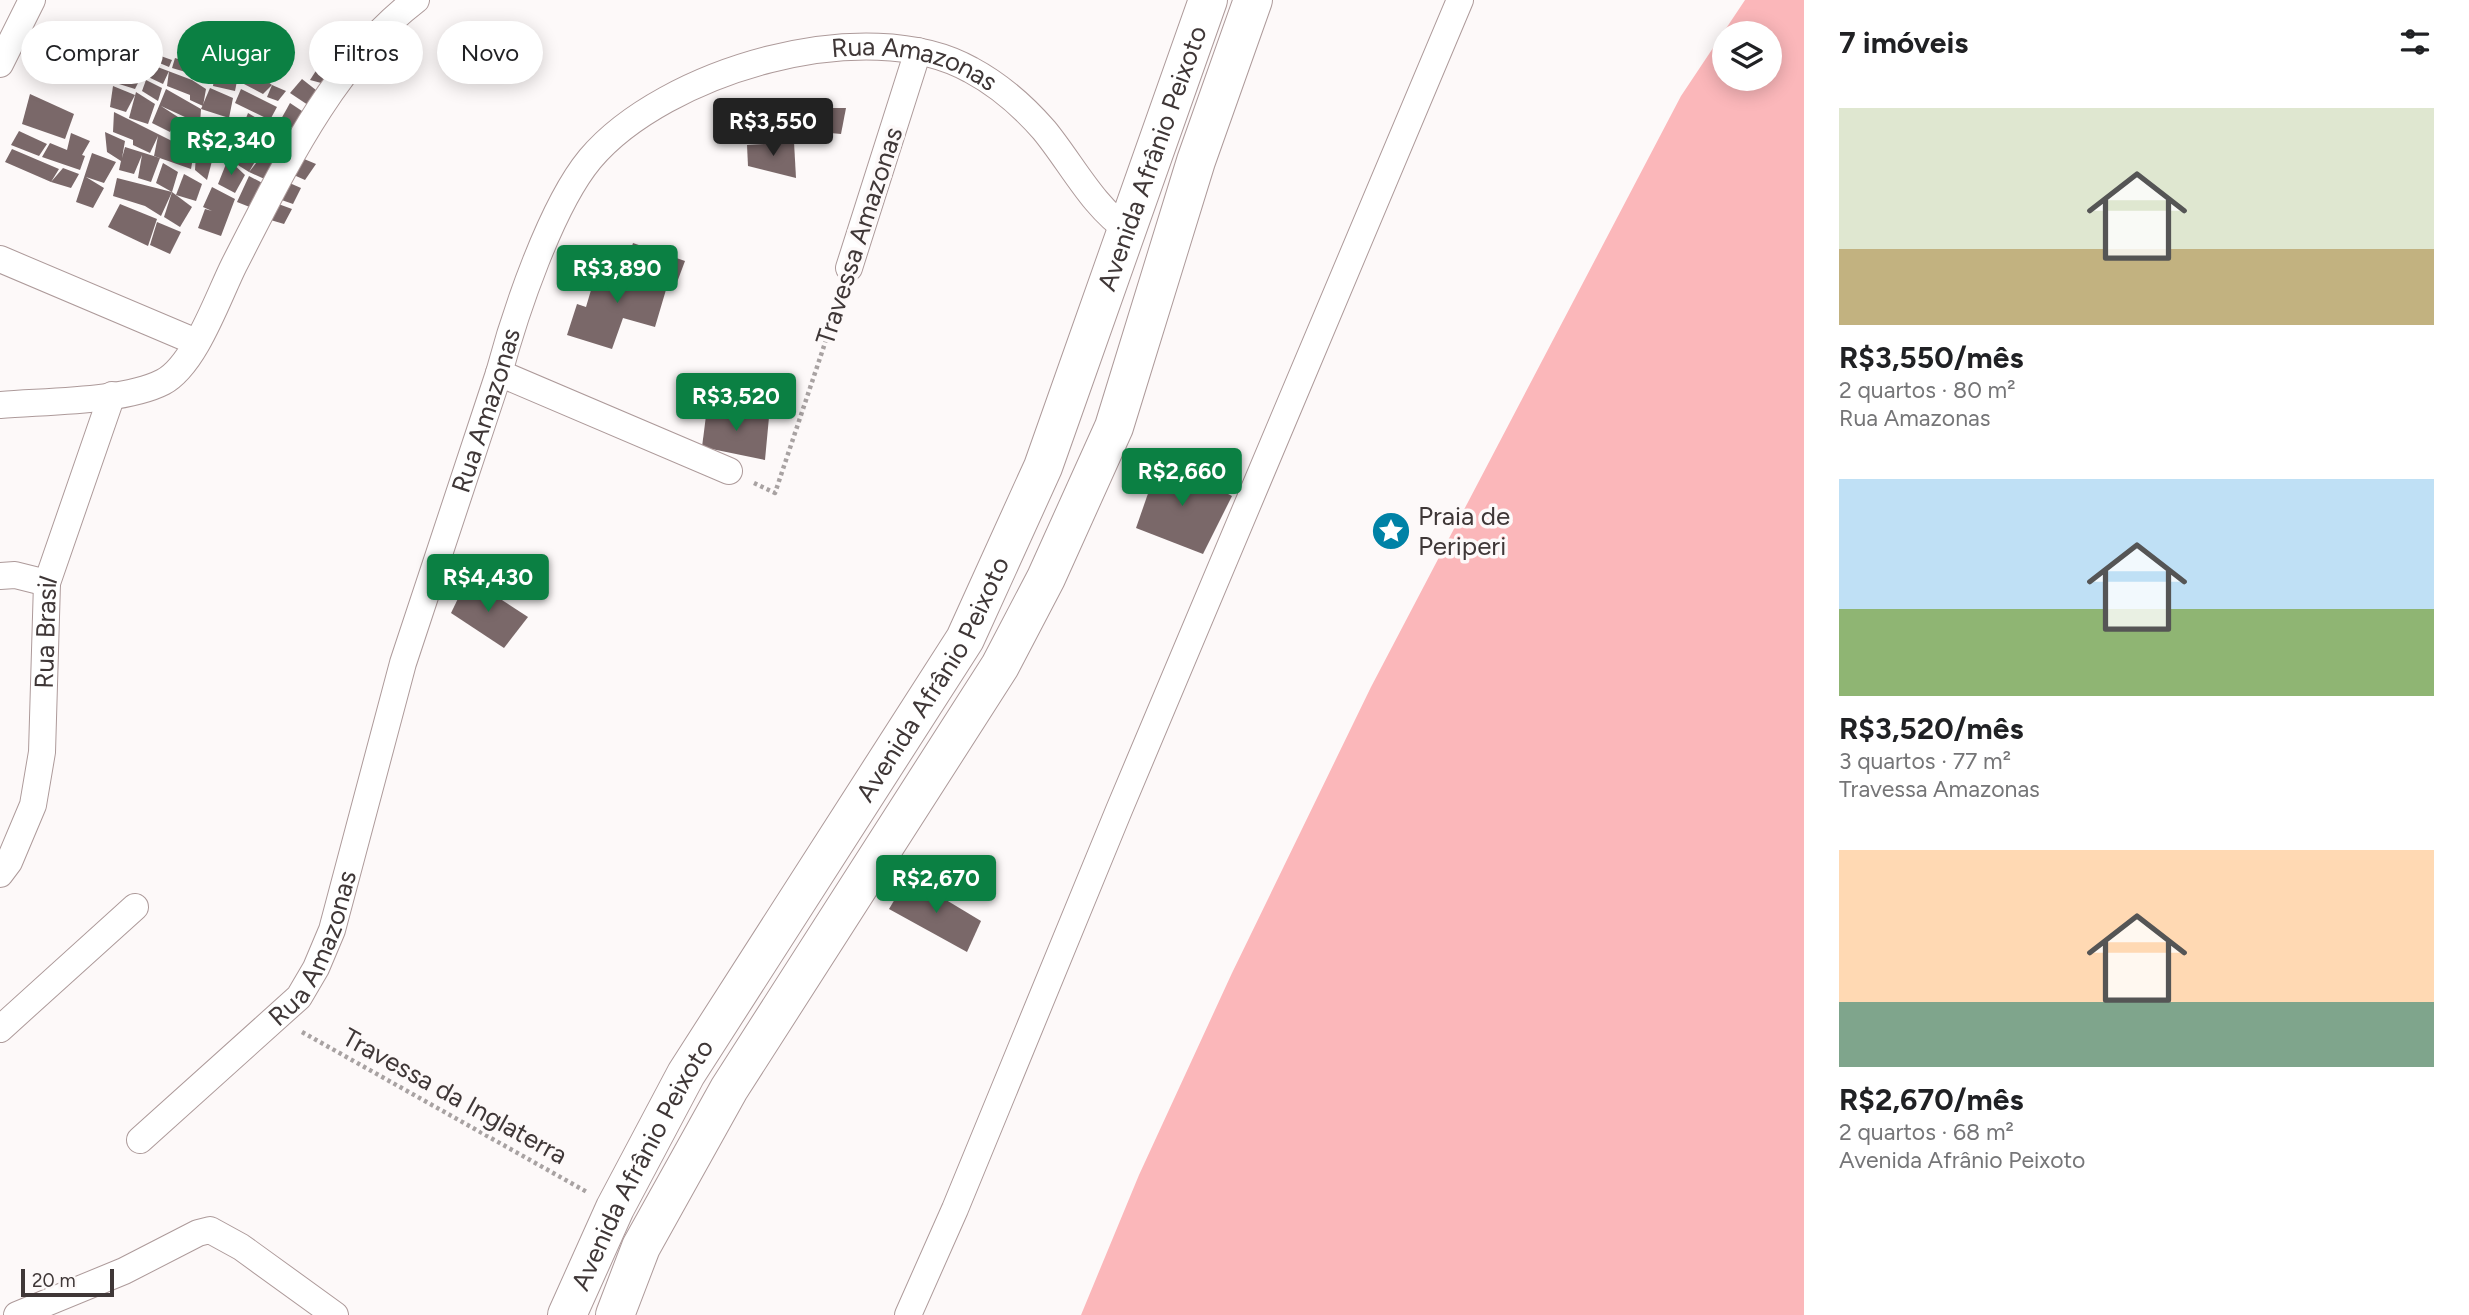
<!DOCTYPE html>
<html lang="pt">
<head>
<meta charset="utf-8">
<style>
	body { margin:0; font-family:Figtree,sans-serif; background:#f6f6f6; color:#202124; height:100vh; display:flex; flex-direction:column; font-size:26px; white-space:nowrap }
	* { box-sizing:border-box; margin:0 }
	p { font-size:23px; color:#757577 }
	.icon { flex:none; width:38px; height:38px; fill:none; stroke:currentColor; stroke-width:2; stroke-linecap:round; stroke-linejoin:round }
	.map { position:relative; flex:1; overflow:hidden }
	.drawer { display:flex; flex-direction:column; background:#fff; width:665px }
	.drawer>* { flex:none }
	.banner { position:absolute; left:21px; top:21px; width:665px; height:63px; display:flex; gap:14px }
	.tools { position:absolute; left:1712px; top:21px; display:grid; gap:14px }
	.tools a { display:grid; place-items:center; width:70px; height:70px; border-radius:50%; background:#fff; box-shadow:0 4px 18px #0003; font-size:35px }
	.scale { position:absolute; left:21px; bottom:18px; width:93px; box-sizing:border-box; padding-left:7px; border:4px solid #3f3737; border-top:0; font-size:19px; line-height:24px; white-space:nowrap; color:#3f3737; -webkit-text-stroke:5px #fdf9f9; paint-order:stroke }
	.price { position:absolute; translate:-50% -60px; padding:0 16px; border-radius:7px; background:#0b8043; color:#fff; font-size:23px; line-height:46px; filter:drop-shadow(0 2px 4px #0008) }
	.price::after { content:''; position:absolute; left:50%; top:42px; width:21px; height:16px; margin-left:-10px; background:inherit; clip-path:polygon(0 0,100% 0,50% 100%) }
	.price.active { background:#222; color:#fff }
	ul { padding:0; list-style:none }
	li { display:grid; align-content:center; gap:14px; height:371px; padding:0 35px }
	li span { display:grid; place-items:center; height:217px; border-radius:0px; color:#555 }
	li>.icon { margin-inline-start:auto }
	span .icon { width:126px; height:126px; fill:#fffc; stroke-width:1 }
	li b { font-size:30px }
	h2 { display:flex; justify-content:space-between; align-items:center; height:84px; padding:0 35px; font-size:30px }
	.pill { padding:0 24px; border-radius:32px; background:#fff; box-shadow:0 4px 18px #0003; font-size:24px; line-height:63px }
	.pill.active { background:#0b8043; color:#fff }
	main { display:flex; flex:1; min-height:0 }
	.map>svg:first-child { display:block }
</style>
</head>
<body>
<main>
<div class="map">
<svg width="1804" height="1315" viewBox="0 0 1804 1315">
	<rect width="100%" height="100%" fill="#fdf9f9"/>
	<path fill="#fbb7ba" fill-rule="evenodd" d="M1745,0H1804V1315H1081L1139,1175L1232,973L1371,687L1681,96ZM1724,33H1769V79H1724Z"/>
	<g fill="#7a6869">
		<polygon points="329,45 351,53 338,66 324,59"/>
		<polygon points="128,52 147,59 141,72 123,66"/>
		<polygon points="155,54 172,60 169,67 150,59"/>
		<polygon points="175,58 193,64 189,73 172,68"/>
		<polygon points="223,59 243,65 236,72 219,67"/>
		<polygon points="147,63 192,80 206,89 203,106 190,100 190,95 167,86 169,71 163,84 144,75"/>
		<polygon points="248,66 272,85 263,94 242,83"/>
		<polygon points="319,66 336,74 325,84 310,80"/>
		<polygon points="193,69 215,72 208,81 195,76"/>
		<polygon points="124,70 141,77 135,89 119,84"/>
		<polygon points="215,72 238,76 235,91 213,86"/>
		<polygon points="302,79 321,94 308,105 290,93"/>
		<polygon points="146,80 162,88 158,101 142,91"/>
		<polygon points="272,85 286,91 278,101 267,97"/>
		<polygon points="113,86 135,95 126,112 110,107"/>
		<polygon points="210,88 233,98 229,118 201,109"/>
		<polygon points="166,89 201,109 200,124 161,106 178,117 170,132 152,123"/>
		<polygon points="241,89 277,107 270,120 235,103"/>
		<polygon points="136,92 155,104 148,124 129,118"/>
		<polygon points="30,94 74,114 65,139 22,124"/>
		<polygon points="290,103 305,113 294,129 280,121"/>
		<polygon points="808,108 846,108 841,134 810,131"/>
		<polygon points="114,112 194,152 191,169 154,156 158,136 150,153 133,145 133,140 113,132"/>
		<polygon points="248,113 271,127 263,145 241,131"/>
		<polygon points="204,119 228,128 220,153 198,144"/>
		<polygon points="181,120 198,129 190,141 174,135"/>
		<polygon points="276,128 290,140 279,158 265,149"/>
		<polygon points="19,131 47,144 39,156 11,145"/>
		<polygon points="105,132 125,141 122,158 125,147 160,158 151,182 138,178 142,155 134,174 119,170 121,161 107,152"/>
		<polygon points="71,133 90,141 82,155 85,156 80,170 42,157 50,143 67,150"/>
		<polygon points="238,135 261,151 249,172 261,157 278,165 269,181 249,172 225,157"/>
		<polygon points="794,142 796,178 748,166 747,145"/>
		<polygon points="12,149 59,169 51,182 63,168 79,174 71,188 51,182 5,162"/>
		<polygon points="92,153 116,162 104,183 86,177 104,188 93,208 76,202"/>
		<polygon points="196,154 212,161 207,180 195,170"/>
		<polygon points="297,156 316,164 305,180 287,172"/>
		<polygon points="228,159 245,175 235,193 218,184"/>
		<polygon points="163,163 178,172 172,192 161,216 145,206 113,196 117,178 172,192 156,183"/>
		<polygon points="184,174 202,184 196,201 176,195"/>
		<polygon points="249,176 270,187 260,211 237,202"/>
		<polygon points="285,181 301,188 293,204 276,198"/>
		<polygon points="212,187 235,199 221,236 198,228 205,209 212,211 203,207"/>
		<polygon points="172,192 192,207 180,227 164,217"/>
		<polygon points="273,202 292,209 284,224 264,218"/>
		<polygon points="120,204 157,219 148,246 108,227"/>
		<polygon points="157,222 181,232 170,254 150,245"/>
		<polygon points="633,243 685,261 676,285 625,267"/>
		<polygon points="599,263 668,283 655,327 623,318 612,349 567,335 577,304 586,307"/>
		<polygon points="707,408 769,417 765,460 702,447"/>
		<polygon points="1160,459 1232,496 1203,554 1136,528"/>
		<polygon points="468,578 528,617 504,648 451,613"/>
		<polygon points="908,877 981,921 967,952 889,909"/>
	</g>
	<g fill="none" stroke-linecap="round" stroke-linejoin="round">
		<g stroke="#ad9a9a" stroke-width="28">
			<g id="street">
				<polyline points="0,64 32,0"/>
				<polyline points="0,259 196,342"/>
				<polyline points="849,268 918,51"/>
				<polyline points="499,373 729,471"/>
				<path d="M0,405C45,401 124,402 163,382C195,365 218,297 234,265C282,172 331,65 416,0"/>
				<polyline points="0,576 15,575 47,583"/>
				<path id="s1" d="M0,874L9,862L33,805L42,752L47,583L112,395"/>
				<polyline points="0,1029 135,907"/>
				<path id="s2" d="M140,1140L299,997L316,968L332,930L403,663L499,373C515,313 551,206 590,159C664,71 867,11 971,70C999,85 1023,106 1044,130C1072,164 1092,206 1129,231"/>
				<polyline points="17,1315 124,1271 198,1233 210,1230 241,1247 335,1315"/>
				<polyline points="908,1315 955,1209 1119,810 1460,0"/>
			</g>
		</g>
		<g stroke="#ad9a9a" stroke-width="40">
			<g id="primary">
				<path id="s3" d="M567,1315L615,1208L686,1074L965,639L1043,467L1208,0"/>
				<polyline points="615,1315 641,1247 729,1089 1000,666 1046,578 1114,427 1196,161 1253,0"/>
			</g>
		</g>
		<g stroke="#a8a2a2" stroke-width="4.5" stroke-dasharray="3.5 3.5" stroke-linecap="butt">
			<polyline points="754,483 775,493 842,292"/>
			<polyline points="302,1032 587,1192"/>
		</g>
		<use href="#street" stroke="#fff" stroke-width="26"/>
		<use href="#primary" stroke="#fff" stroke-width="38"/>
	</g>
	<defs>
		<g id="sight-disc" transform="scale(2.0125)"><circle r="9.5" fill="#0082a6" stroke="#fdf9f9"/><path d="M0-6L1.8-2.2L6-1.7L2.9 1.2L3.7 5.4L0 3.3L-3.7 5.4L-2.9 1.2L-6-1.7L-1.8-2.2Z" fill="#fff"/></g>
	</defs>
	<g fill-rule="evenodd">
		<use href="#sight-disc" x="1391" y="531"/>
	</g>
	<g text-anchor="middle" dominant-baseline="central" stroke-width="7" stroke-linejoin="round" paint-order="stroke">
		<g font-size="26" fill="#3f3737" stroke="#fdf9f9">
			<text stroke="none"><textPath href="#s2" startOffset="1461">Rua Amazonas</textPath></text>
			<text stroke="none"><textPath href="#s3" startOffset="1302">Avenida Afrânio Peixoto</textPath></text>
			<text transform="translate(859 236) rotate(-72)">Travessa Amazonas</text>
			<text stroke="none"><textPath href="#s2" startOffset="831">Rua Amazonas</textPath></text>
			<text stroke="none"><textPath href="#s1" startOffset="250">Rua Brasil</textPath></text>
			<text stroke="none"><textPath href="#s3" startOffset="735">Avenida Afrânio Peixoto</textPath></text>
			<text stroke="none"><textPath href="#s2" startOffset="264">Rua Amazonas</textPath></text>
			<text transform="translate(455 1096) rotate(29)">Travessa da Inglaterra</text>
			<text stroke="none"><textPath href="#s3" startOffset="168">Avenida Afrânio Peixoto</textPath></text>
		</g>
		<g font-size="26" fill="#3f3737" stroke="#fdf9f9" text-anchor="start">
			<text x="1418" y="516">Praia de<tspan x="1418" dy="30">Periperi</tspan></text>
		</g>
	</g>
</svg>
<div class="tools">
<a><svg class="icon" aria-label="layers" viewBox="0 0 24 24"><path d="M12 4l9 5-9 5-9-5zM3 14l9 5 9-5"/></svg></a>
</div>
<div class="scale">20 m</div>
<b class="price active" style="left:773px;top:158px">R$3,550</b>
<b class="price" style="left:231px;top:177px">R$2,340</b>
<b class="price" style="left:617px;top:305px">R$3,890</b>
<b class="price" style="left:736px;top:433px">R$3,520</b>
<b class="price" style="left:1182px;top:508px">R$2,660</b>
<b class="price" style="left:488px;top:614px">R$4,430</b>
<b class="price" style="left:936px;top:915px">R$2,670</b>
<div class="banner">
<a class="pill">Comprar</a>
<a class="pill active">Alugar</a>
<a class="pill">Filtros</a>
<a class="pill">Novo</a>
</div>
</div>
<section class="drawer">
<h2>7 imóveis<svg class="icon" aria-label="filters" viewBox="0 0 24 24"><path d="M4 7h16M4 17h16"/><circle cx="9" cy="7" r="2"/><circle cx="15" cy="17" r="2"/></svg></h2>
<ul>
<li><span style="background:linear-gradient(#dfe7d0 65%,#c2b280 0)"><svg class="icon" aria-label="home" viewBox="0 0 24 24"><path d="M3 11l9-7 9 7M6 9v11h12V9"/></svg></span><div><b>R$3,550/mês</b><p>2 quartos · 80 m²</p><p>Rua Amazonas</p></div></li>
<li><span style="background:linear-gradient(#bfe0f5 60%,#8fb573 0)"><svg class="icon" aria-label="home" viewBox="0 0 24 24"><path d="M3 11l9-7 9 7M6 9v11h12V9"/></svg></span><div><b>R$3,520/mês</b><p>3 quartos · 77 m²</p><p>Travessa Amazonas</p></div></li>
<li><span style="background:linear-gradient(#ffd9b3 70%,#7fa58c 0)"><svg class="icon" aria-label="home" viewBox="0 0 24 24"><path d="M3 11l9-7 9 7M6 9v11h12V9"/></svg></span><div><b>R$2,670/mês</b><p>2 quartos · 68 m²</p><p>Avenida Afrânio Peixoto</p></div></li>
</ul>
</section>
</main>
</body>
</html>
